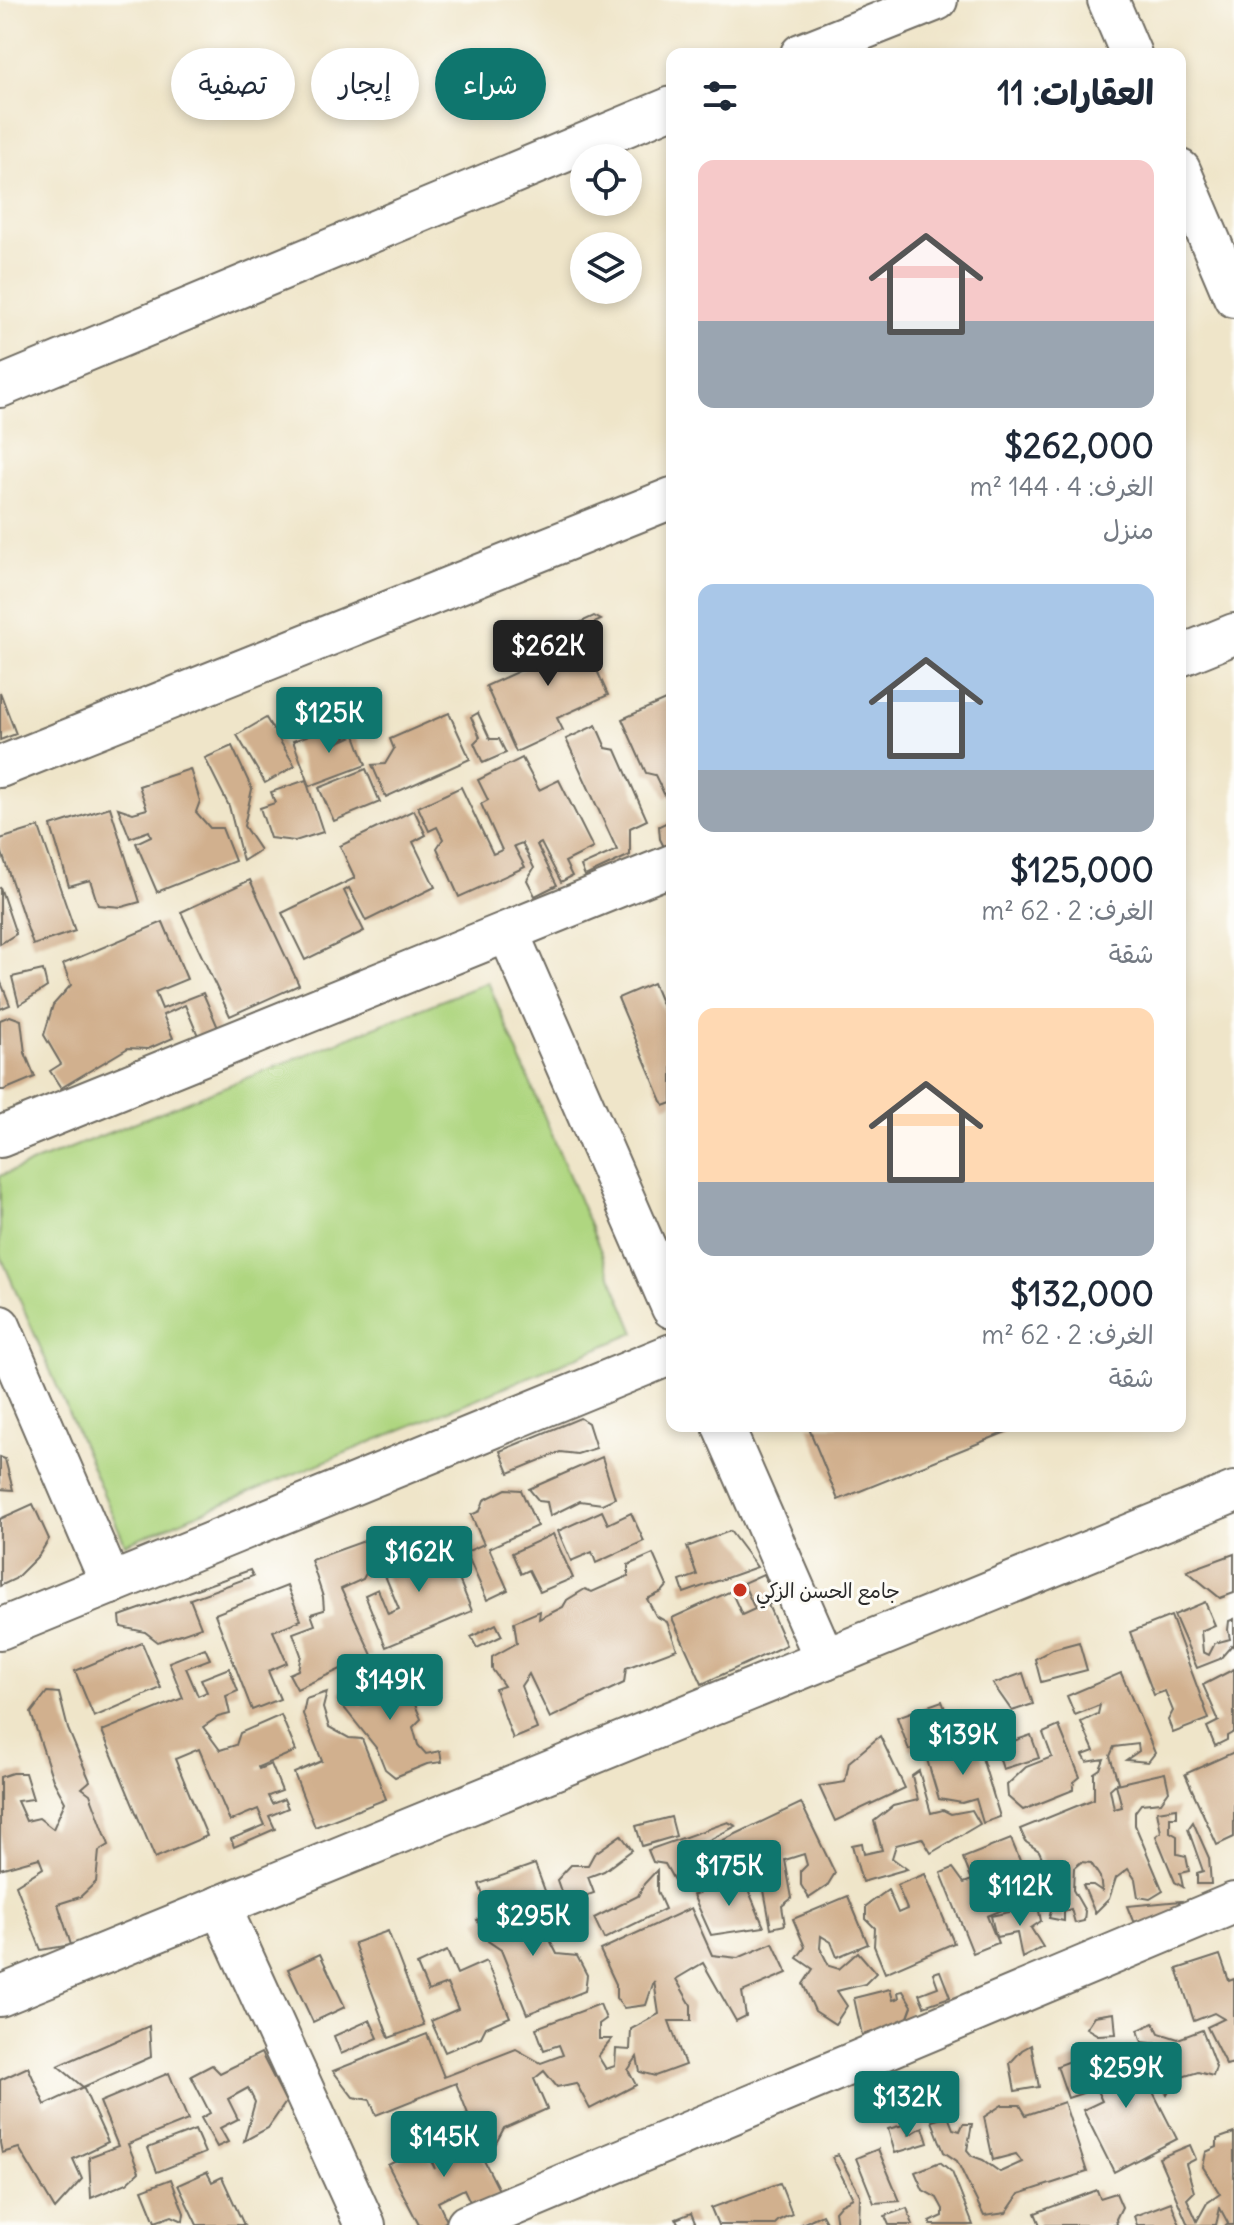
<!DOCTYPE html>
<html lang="ar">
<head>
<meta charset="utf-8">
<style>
	body { margin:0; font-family:Delius,"Playpen Sans Arabic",sans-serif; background:#f6f6f7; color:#1f2937; direction:rtl; height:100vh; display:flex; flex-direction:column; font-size:30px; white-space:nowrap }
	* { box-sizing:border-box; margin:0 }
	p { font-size:26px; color:#747a83 }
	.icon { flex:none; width:44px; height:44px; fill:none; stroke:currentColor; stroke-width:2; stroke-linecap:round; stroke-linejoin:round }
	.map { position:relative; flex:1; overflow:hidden; direction:ltr }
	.side { position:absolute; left:666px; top:48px; width:520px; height:1384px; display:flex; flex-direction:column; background:#fff; border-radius:16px; box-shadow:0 4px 12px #0003; direction:rtl }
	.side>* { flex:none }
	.hud { position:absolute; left:24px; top:48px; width:522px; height:72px; direction:rtl; display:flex; gap:16px }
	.fabs { position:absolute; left:570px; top:144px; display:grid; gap:16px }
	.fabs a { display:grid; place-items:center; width:72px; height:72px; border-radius:50%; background:#fff; box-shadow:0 4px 12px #0003; font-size:40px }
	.price { position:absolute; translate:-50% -68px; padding:0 18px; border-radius:8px; background:#0f766e; color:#fff; font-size:26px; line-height:52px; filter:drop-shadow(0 2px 4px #0008) }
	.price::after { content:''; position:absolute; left:50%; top:48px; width:24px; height:18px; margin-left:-12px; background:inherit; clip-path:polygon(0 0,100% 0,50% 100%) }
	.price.current { background:#222; color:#fff }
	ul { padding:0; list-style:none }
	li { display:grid; align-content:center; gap:16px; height:424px; padding:0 32px }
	li span { display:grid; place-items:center; height:248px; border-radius:16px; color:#555 }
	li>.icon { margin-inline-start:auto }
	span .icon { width:144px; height:144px; fill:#fffc; stroke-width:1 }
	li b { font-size:34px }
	h2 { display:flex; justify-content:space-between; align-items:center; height:96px; padding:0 32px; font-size:34px }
	.chip { padding:0 28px; border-radius:36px; background:#fff; box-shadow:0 4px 12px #0003; font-size:28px; line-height:72px }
	.chip.current { background:#0f766e; color:#fff }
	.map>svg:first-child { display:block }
</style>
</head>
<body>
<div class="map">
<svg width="1234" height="2225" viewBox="0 0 1234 2225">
	<rect width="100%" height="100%" fill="#fdfcf7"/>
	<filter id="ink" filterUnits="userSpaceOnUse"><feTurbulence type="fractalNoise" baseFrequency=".0125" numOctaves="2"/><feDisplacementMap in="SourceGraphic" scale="16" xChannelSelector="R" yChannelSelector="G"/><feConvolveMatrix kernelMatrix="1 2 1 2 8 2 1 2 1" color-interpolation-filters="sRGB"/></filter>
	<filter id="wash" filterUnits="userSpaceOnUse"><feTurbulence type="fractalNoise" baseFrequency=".006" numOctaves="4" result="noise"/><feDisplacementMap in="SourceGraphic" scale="32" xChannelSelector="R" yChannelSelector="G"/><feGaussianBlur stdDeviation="1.8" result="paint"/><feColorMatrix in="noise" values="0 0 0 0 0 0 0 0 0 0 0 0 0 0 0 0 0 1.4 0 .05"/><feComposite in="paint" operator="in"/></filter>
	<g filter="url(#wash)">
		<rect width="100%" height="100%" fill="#efe5c9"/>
		<polygon fill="#afd680" stroke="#6d8056" stroke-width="2" points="488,982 635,1333 125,1544 0,1254 0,1176"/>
		<g id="blocks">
			<g fill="#d1b08e">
				<polygon points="594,616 601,620 579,630 608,695 557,718 563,730 516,752 486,686 541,661 533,644"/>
				<polygon points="0,692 16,734 0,740"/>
				<polygon points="672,697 672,795 666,798 655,775 646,773 622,719"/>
				<polygon points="449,713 470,759 386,797 372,765 385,764 394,749 390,739"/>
				<polygon points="478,713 490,739 499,739 506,753 483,763 474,743 480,737 471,717"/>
				<polygon points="266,718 295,766 265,783 237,735"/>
				<polygon points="340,724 346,737 337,743 355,735 366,765 310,786 293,741 317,732 326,735"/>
				<polygon points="596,725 606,748 616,750 647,820 630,828 630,855 585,876 581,866 617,850 566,739"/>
				<polygon points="232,746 252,789 244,826 260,850 243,861 229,806 205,758"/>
				<polygon points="522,758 539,790 559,780 593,848 565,862 572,876 561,882 541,843 537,845 557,885 535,896 527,880 534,868 522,843 514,846 525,867 459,897 437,848 443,839 437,827 429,831 418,807 461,787 493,854 502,850 481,804 488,800 478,780"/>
				<polygon points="190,769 200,801 196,812 210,828 222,828 235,861 157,892 136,843 151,836 149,831 130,838 118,808 133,813 147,809 139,786"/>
				<polygon points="366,769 380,802 334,821 319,788"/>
				<polygon points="306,780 323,832 295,841 270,838 260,808 275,803 271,792"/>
				<polygon points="110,807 140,902 122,907 98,905 90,880 69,886 51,826"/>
				<polygon points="414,810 426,835 413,842 435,887 366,921 349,888 344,891 364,931 305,960 282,913 355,878 340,846"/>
				<polygon points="672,820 672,839 666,851 660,839 659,826"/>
				<polygon points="39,827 75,931 33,945 0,847 0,839"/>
				<polygon points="250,880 299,985 230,1016 181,912"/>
				<polygon points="0,887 16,934 0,944"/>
				<polygon points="163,922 187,979 155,992 162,1009 203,993 219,1030 199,1038 185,1005 163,1015 173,1038 148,1049 128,1048 61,1088 50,1071 61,1064 44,1035 53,1005 71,985 63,964"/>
				<polygon points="43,970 47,987 19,1005 12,977"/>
				<polygon points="0,980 10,1005 0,1009"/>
				<polygon points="653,983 672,1029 672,1103 664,1106 618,998"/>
				<polygon points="10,1016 21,1020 25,1053 35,1077 4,1090 0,1090 0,1020"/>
				<polygon points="580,1418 588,1423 596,1448 577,1454 560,1452 509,1473 500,1451"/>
				<polygon points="808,1426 1021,1426 838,1500"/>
				<polygon points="0,1457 5,1459 13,1490 0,1489"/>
				<polygon points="602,1457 615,1498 602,1504 580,1501 550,1516 547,1502 539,1501 529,1489"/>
				<polygon points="506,1489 521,1490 537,1526 489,1548 508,1590 487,1600 466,1552 484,1544 471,1515 480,1511 484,1500"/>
				<polygon points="33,1504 49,1539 39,1555 15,1579 0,1586 0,1519"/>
				<polygon points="602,1511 608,1524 631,1513 644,1541 596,1563 592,1552 571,1561 558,1531"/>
				<polygon points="730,1531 757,1567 684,1593 680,1581 697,1575 687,1547"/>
				<polygon points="553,1534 573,1578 540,1592 529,1570 521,1574 512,1553"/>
				<polygon points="367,1540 374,1558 363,1579 341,1589 372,1655 297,1689 289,1674 298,1670 301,1655 293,1633 315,1625 311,1614 324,1610 323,1597 311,1560"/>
				<polygon points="443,1540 472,1611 386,1647 365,1595 378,1589 388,1614 399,1609 381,1566"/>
				<polygon points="653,1554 667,1586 662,1592 647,1599 656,1616 667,1622 677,1649 626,1668 624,1683 550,1718 529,1674 521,1686 537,1729 513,1739 495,1689 504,1686 492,1669 492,1657 517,1643 514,1622 540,1611 539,1619 563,1607 567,1600 585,1589 592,1592 628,1576 628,1565"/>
				<polygon points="1234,1554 1234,1593 1220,1598 1187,1571"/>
				<polygon points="250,1570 253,1576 190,1599 201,1627 158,1642 145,1632 121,1627 120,1616"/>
				<polygon points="763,1574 776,1601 768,1605 786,1645 702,1684 672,1618 731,1591 742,1615 755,1609 743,1583"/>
				<polygon points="287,1586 301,1620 273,1631 287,1663 268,1671 280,1699 252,1710 215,1614"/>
				<polygon points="1205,1602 1215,1625 1201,1631 1203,1652 1209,1655 1215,1643 1230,1639 1228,1630 1229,1621 1234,1619 1234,1647 1232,1645 1220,1659 1197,1668 1174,1615"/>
				<polygon points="1171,1616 1209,1719 1173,1733 1168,1720 1173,1711 1165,1691 1154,1695 1130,1632"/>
				<polygon points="496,1624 502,1636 477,1648 471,1637"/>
				<polygon points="1079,1642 1087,1670 1041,1682 1035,1659 1053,1649"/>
				<polygon points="142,1643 161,1688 94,1717 75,1671"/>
				<polygon points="205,1648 210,1659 186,1668 198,1696 207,1692 201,1679 229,1668 238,1691 226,1696 230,1714 218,1717 203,1727 220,1750 236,1745 240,1733 281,1715 296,1751 258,1767 259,1769 271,1764 282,1791 268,1796 272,1804 284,1799 288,1808 269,1816 275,1829 234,1847 231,1839 265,1825 258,1809 230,1821 199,1749 175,1759 207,1836 155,1858 102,1731 183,1698 169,1662"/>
				<polygon points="399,1666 421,1719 413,1727 418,1745 426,1754 440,1751 442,1762 427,1764 395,1777 385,1769 377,1749 342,1705 340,1692 352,1686 361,1705 373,1704 368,1695 366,1680"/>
				<polygon points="1234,1669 1234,1732 1227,1736 1227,1740 1215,1746 1207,1727 1219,1721 1203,1685"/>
				<polygon points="1023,1673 1033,1704 1012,1711 993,1684"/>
				<polygon points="1121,1673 1155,1753 1148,1762 1126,1760 1139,1751 1138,1744 1114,1747 1110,1756 1118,1782 1110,1789 1114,1809 1122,1807 1116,1784 1165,1773 1169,1791 1161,1802 1141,1804 1135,1812 1135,1825 1163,1891 1150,1899 1138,1897 1135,1879 1128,1869 1116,1878 1109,1899 1095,1913 1083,1885 1093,1885 1102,1891 1100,1877 1091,1863 1081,1862 1074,1868 1073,1890 1085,1911 1084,1921 1075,1923 1071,1909 1064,1911 1064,1921 1049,1918 1053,1902 1039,1873 1047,1869 1039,1851 1026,1842 1020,1829 1094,1799 1094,1773 1100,1769 1104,1759 1087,1762 1083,1755 1094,1751 1081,1722 1098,1714 1100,1705 1075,1715 1067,1696"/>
				<polygon points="47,1692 59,1693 68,1729 90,1781 82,1788 90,1794 109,1845 99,1851 96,1882 80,1897 58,1904 71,1945 41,1950 16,1885 43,1868 39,1858 0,1869 0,1777 12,1773 25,1773 33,1799 17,1801 26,1821 39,1818 53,1829 65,1802 53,1780 31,1713"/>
				<polygon points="327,1692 323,1708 329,1727 349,1738 362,1739 386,1799 315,1827 294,1773 322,1761 303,1714 306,1699"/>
				<polygon points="942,1701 954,1733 909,1750 897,1717"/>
				<polygon points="1059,1726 1080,1777 1074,1782 1073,1790 1023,1810 1008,1797 1007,1785 1026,1767 1052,1757 1043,1733"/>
				<polygon points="1031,1735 1039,1758 1003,1769 996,1747"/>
				<polygon points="880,1736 905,1788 835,1821 819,1786 845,1782 849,1762"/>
				<polygon points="976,1738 1000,1817 983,1823 976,1799 962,1803 939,1799 925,1753"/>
				<polygon points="1234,1752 1234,1837 1217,1845 1185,1774"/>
				<polygon points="919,1771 931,1813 943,1810 951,1814 972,1810 980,1824 931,1853 922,1838 896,1845 892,1858 907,1869 862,1882 852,1845 862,1843 864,1854 882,1850 874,1821 893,1806 918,1800 912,1776"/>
				<polygon points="801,1803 835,1873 827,1886 809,1898 801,1885 801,1871 807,1865 804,1854 785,1860 792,1898 782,1906 785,1925 771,1928 759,1863 727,1869 715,1844"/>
				<polygon points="1177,1808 1177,1817 1170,1817 1170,1832 1177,1836 1177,1854 1186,1856 1189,1871 1180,1873 1183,1887 1175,1882 1156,1836 1161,1832 1157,1811"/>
				<polygon points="671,1817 676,1836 642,1846 636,1826"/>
				<polygon points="728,1822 736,1826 687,1852 698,1873 676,1884 665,1864 653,1862 648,1850"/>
				<polygon points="1193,1822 1209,1858 1211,1884 1197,1884 1197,1873 1203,1871 1188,1829"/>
				<polygon points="621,1835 632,1850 604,1871 588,1877 594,1893 565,1903 557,1880 571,1865 588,1865 594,1854"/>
				<polygon points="1011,1839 1035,1897 987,1916 998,1943 973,1953 941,1873 953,1868 964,1883 972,1880 963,1858"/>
				<polygon points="535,1864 551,1907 517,1893 486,1904 479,1884"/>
				<polygon points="657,1870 657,1891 665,1909 604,1939 594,1918 638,1896 644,1884"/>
				<polygon points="925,1874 954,1943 885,1973 874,1946 875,1928 866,1919 866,1906 888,1890 898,1913 907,1909 897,1885"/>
				<polygon points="742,1875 764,1927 711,1935 693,1895"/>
				<polygon points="848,1896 868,1944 837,1957 831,1942 821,1936 820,1948 829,1966 839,1969 858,1952 876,1973 865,1984 837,1991 847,2006 835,2024 815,2011 803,1984 813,1969 797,1958 805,1947 793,1919"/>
				<polygon points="517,1899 522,1910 535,1910 557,1954 577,1956 587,1975 585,1991 527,2014 501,1950 488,1941 477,1920"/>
				<polygon points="1181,1901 1163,1919 1148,1923 1133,1921 1127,1906"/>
				<polygon points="1038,1906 1041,1921 1031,1928 1043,1947 1022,1958 1017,1933 996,1937 991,1916"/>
				<polygon points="691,1908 712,1955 738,1958 773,1943 787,1973 742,1992 746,2016 736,2021 703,1963 676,1979 691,2005 691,2021 669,2021 685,2065 655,2076 640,2072 637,2057 628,2070 636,2085 590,2109 576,2083 557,2087 544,2071 534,2079 547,2109 504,2128 495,2145 482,2150 472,2123 411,2146 402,2124 424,2115 429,2129 468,2114 456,2083 376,2115 370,2100 353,2097 333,2071 427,2034 444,2077 516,2049 541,2063 563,2055 559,2045 544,2050 536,2028 600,2004 606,2019 599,2024 599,2039 612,2039 598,2056 606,2069 615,2066 616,2049 630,2050 631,2029 659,2014 654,1981 646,2005 624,2008 616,1998 616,1984 600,1950"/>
				<polygon points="388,1931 424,2025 389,2038 354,1943"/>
				<polygon points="447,1951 457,1974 486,1961 510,2017 486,2027 481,2037 445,2052 431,2021 458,2009 447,1984 428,1991 417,1965"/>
				<polygon points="320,1954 345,2007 313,2022 288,1969"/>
				<polygon points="1220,1955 1229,1981 1234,1979 1234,2063 1226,2065 1207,2027 1224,2019 1214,2013 1194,2021 1177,1969"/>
				<polygon points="940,1971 950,1997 924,2006 919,1994 938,1987 933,1973"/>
				<polygon points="890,1989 893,2000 899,1998 898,1992 903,1991 912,2006 908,2017 895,2026 862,2035 854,1998"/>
				<polygon points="1114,2013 1116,2034 1098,2035 1086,2028 1094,2016"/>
				<polygon points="370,2020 378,2038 341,2054 334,2036"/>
				<polygon points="1154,2023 1159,2033 1178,2039 1202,2030 1216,2067 1213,2076 1198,2072 1175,2079 1167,2094 1142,2054 1160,2044 1142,2042 1138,2030"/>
				<polygon points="149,2026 151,2057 83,2087 58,2066"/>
				<polygon points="1031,2045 1039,2087 1015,2091 1010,2063 1022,2050"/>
				<polygon points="1133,2046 1146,2073 1125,2083 1127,2088 1150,2086 1177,2139 1114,2172 1083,2110 1102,2101 1088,2072 1104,2065 1096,2050"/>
				<polygon points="261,2053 286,2102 268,2128 244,2141 255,2102 248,2088 228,2099 238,2119 220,2128 228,2142 217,2147 201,2118 210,2113 191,2076 212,2065 220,2073"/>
				<polygon points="1081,2057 1087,2065 1074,2070 1083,2093 1068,2098 1057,2066"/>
				<polygon points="28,2067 45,2105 83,2087 108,2142 73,2159 82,2179 55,2209 19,2148 2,2153 0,2143 0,2080"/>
				<polygon points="169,2073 188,2120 128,2144 139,2172 127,2183 91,2198 89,2157 118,2146 100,2102"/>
				<polygon points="929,2083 942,2087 951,2101 945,2106 930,2103 913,2108 907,2090"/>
				<polygon points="1064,2102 1087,2172 1019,2194 1006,2213 984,2216 957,2161 944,2152 932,2121 948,2116 953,2129 960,2131 963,2124 972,2124 967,2150 972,2156 983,2160 1000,2172 1022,2162 1016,2154 993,2160 984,2117 1002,2105 1020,2105 1026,2115"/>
				<polygon points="903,2125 909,2135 923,2127 928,2143 895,2153 888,2129"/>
				<polygon points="195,2130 205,2153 157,2172 148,2148"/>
				<polygon points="470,2133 501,2194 473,2208 464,2189 438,2202 447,2221 440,2225 419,2225 388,2165 424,2147 435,2169 429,2153"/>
				<polygon points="1234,2133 1234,2225 1226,2225 1228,2223 1220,2208 1216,2225 1188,2225 1159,2158 1190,2145 1196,2159 1186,2164 1194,2192 1187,2199 1197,2221 1207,2203 1220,2194 1203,2167 1206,2152 1217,2147 1217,2139"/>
				<polygon points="878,2149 900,2201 874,2203 856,2158"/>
				<polygon points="838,2154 860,2195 859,2225 837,2225 835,2211 841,2204 853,2198 832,2157"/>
				<polygon points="940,2162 952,2172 973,2225 931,2225 930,2222 943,2216 943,2209 937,2198 923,2190 915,2172"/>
				<polygon points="207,2172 212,2182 222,2177 244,2225 197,2225 178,2185"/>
				<polygon points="171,2179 184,2213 183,2221 172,2216 155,2222 142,2190"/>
				<polygon points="780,2183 792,2214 779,2220 774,2225 718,2225 711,2208"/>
				<polygon points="1097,2190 1100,2198 1116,2193 1122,2207 1116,2219 1117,2225 1040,2225 1035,2213"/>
				<polygon points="1171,2202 1180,2225 1137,2225 1134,2216"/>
				<polygon points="907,2208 913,2225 889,2225 885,2216"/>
				<polygon points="691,2213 696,2225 679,2225 676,2219"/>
				<polygon points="822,2214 828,2225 800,2225"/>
			</g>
		</g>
	</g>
	<g filter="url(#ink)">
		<use href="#blocks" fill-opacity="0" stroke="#706c62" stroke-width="2"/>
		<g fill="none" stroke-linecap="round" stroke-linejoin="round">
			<g stroke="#706c62" stroke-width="44">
				<g id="minor">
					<polyline points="1108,0 1131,54"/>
					<polyline points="801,54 937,0"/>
					<polyline points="1180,170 1234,297"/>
					<polyline points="0,387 672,107"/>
					<polyline points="1180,656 1234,634"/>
					<polyline points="0,767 672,498"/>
					<polyline points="508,932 672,1308"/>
					<polyline points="0,1137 672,865"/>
					<polyline points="0,1326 111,1584"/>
					<polyline points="723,1426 825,1659"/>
					<polyline points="0,1629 672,1354"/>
					<polyline points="220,1906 365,2225"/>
					<polyline points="0,1996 1234,1492"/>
					<polyline points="467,2225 1234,1903"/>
				</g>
			</g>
			<use href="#minor" stroke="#fff" stroke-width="40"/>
		</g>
	</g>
	<circle fill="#c8321e" stroke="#fdfcf7" stroke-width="3" cx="740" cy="1590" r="8"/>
	<g text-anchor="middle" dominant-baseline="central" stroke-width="6" stroke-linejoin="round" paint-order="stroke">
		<g font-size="20" fill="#2b2b2b" stroke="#fdfcf7" text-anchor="start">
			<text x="756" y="1590">جامع الحسن الزكي</text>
		</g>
	</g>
</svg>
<div class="fabs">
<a><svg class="icon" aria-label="locate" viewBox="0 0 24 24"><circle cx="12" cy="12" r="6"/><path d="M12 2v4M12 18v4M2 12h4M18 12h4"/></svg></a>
<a><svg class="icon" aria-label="layers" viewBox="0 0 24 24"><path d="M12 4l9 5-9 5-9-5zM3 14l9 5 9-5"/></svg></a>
</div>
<b class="price current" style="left:548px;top:688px">$262K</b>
<b class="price" style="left:329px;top:755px">$125K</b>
<b class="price" style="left:419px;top:1594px">$162K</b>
<b class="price" style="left:390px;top:1722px">$149K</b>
<b class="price" style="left:963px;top:1777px">$139K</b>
<b class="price" style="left:729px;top:1908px">$175K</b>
<b class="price" style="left:1020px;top:1928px">$112K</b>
<b class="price" style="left:533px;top:1958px">$295K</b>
<b class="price" style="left:1126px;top:2110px">$259K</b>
<b class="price" style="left:907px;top:2139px">$132K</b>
<b class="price" style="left:444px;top:2179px">$145K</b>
<div class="hud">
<a class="chip current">شراء</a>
<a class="chip">إيجار</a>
<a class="chip">تصفية</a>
</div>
<section class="side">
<h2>العقارات: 11<svg class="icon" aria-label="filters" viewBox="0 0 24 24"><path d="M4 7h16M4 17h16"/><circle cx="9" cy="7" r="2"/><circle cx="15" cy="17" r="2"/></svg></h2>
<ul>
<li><span style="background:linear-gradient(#f6c9c9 65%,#9aa5b1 0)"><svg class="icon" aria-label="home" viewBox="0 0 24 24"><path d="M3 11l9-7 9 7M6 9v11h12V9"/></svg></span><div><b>$262,000</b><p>الغرف: 4 · 144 m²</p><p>منزل</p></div></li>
<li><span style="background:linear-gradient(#a9c7e8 75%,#9aa5b1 0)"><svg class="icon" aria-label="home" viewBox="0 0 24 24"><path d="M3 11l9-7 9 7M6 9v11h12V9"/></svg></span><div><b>$125,000</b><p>الغرف: 2 · 62 m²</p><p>شقة</p></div></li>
<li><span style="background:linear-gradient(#ffd9b3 70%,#9aa5b1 0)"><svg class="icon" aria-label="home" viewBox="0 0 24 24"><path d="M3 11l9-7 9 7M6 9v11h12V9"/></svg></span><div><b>$132,000</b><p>الغرف: 2 · 62 m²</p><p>شقة</p></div></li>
</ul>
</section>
</div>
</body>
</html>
